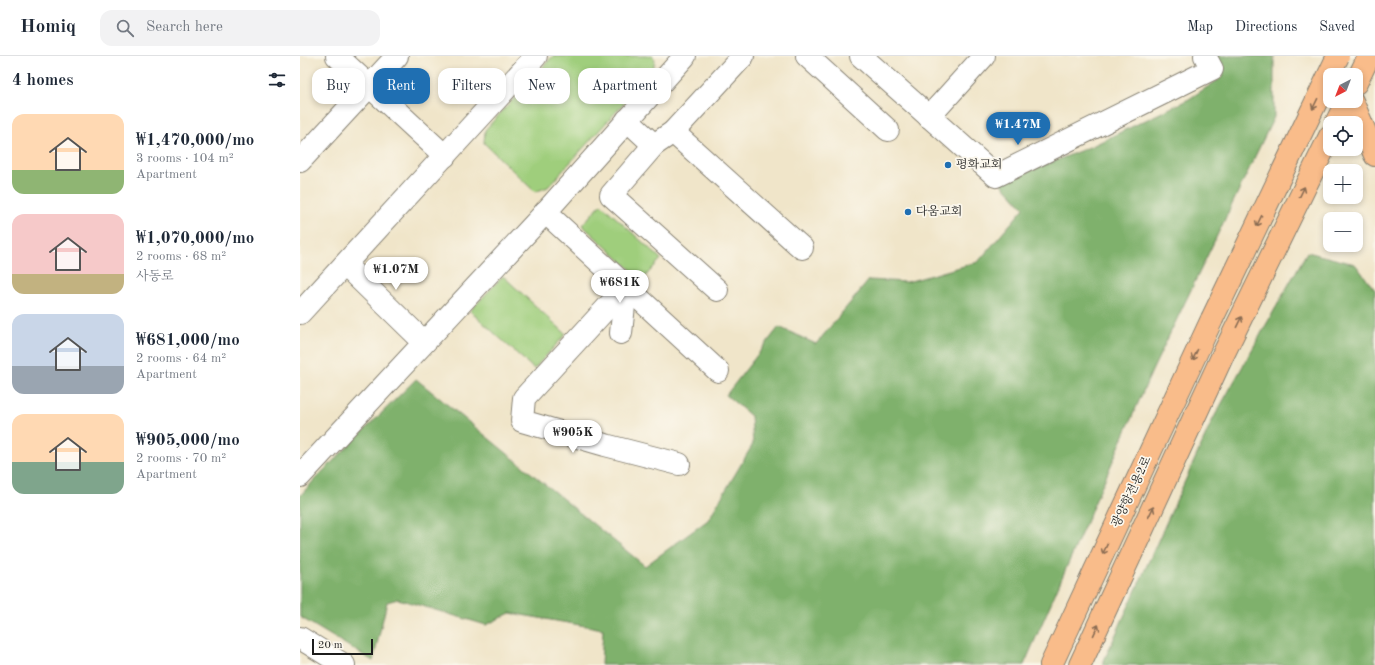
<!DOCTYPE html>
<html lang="en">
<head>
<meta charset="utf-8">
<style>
	body { margin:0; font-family:"Old Standard TT","Noto Serif KR",serif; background:#f2f2f3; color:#1f2937; height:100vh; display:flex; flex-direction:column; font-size:15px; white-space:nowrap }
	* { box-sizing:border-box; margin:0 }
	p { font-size:13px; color:#747a83 }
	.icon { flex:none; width:22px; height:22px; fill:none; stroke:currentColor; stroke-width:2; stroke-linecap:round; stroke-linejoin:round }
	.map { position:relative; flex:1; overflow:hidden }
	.panel { display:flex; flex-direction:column; background:#fff; width:300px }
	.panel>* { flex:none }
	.hud { position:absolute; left:12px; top:12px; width:380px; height:36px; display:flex; gap:8px }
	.needle { width:26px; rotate:222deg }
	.buttons { position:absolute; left:1023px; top:12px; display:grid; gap:8px }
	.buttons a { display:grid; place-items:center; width:40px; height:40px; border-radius:8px; background:#fff; box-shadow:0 2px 6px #0003; font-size:20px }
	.scale { position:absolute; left:12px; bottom:10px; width:61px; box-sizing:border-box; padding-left:4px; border:2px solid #1c1c1c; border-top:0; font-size:11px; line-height:14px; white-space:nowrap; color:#1c1c1c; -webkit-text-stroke:3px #fbf7ec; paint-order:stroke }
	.price { position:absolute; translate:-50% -34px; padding:0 9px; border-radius:14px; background:#fff; color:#222; font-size:13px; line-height:26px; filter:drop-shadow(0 1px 2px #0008) }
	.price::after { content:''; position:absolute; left:50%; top:24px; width:12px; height:9px; margin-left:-6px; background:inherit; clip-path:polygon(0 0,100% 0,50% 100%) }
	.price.on { background:#1f6fb2; color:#fff }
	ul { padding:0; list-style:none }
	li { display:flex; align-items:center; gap:12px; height:100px; padding:0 12px }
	li span { display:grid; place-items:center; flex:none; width:112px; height:80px; border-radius:12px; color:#555 }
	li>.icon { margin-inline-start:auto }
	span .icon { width:48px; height:48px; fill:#fffc; stroke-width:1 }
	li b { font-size:17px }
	h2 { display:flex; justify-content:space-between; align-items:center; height:48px; padding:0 12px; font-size:17px }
	.chip { padding:0 14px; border-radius:12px; background:#fff; box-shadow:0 2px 6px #0003; font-size:14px; line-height:36px }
	.chip.on { background:#1f6fb2; color:#fff }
	header { display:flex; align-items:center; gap:24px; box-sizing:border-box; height:56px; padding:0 20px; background:#fff; border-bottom:1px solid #e0e1e3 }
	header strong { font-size:19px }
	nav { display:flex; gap:22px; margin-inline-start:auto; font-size:14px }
	.search { width:280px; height:36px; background:#f2f2f3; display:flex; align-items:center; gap:10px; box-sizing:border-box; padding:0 14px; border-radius:12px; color:#747a83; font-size:15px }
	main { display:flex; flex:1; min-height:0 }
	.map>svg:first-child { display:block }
</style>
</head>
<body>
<header>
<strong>Homiq</strong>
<div class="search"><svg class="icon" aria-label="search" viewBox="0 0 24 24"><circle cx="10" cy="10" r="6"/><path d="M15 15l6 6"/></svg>Search here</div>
<nav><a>Map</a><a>Directions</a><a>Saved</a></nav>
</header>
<main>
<section class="panel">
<h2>4 homes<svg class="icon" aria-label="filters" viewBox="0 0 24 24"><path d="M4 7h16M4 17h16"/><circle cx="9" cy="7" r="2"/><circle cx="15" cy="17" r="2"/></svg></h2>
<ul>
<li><span style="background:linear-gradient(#ffd9b3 70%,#8fb573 0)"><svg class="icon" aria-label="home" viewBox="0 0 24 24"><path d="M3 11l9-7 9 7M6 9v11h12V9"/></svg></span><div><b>₩1,470,000/mo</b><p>3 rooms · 104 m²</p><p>Apartment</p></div></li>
<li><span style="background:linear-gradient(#f6c9c9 75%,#c2b280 0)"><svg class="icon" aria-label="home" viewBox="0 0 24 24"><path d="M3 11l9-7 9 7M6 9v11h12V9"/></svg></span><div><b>₩1,070,000/mo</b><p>2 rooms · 68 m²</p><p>사동로</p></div></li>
<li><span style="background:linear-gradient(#c9d6e8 65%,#9aa5b1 0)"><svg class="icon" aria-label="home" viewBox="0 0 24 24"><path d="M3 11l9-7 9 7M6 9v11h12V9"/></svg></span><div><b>₩681,000/mo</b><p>2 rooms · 64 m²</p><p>Apartment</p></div></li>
<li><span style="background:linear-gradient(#ffd9b3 60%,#7fa58c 0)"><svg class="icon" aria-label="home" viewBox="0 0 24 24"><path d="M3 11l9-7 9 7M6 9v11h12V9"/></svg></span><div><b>₩905,000/mo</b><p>2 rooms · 70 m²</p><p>Apartment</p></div></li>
</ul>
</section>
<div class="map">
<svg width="1075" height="609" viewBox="0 0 1075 609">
	<rect width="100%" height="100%" fill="#fbf7ec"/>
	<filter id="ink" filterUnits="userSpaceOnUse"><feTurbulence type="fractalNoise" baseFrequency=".025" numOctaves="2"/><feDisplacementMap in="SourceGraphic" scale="8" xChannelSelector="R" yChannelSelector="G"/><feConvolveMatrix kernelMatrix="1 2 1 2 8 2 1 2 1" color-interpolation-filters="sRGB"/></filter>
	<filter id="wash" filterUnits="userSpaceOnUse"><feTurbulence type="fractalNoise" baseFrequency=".012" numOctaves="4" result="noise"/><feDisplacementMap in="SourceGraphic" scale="16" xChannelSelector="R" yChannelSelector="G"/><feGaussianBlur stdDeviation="0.9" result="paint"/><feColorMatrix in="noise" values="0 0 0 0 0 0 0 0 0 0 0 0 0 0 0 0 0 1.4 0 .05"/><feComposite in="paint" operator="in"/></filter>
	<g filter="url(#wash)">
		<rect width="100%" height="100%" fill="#f0e5c9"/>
		<g fill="#9fce7c" stroke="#5e754c">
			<polygon points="253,0 352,0 355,3 353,15 248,131 235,136 184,87 185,74"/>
			<polygon points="301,148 361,203 342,224 282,169"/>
			<polygon points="203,220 266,278 234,313 170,255"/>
		</g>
		<g fill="#7fb16c" stroke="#4e6644">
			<polygon points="911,0 974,0 974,61 852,315 724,609 301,609 303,573 210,557 186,569 98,543 87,546 73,605 0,561 0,440 16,422 116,323 345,510 408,464 453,388 451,360 426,339 479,271 516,288 569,224 607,226 678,206 724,152 701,127 792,90 889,43 924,20"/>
			<polygon points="1007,196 1055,208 1075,234 1075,609 802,609 913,363"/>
		</g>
	</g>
	<g filter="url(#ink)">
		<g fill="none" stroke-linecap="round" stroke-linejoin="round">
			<g stroke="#868072" stroke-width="24">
				<g id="minor">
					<polyline points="37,0 145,100"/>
					<polyline points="507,0 588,74"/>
					<polyline points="561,0 696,120 912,13 905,0"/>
					<polyline points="629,61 684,0"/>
					<polyline points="327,64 354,89 373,76 443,0"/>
					<polyline points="373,76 502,192"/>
					<polyline points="354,89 311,139 417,234"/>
					<polyline points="0,105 97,0"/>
					<polyline points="245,156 418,315"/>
					<polyline points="45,209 124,286"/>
					<polyline points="326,231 224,342 222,365 305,389 379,408"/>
					<polyline points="0,257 236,0"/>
					<polyline points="321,277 326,231"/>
					<polyline points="0,420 242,160 385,0"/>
					<polyline points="0,582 44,609"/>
				</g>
			</g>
			<g stroke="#868072" stroke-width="24">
				<polyline id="major" points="1052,45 1075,99"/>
			</g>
			<g stroke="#868072" stroke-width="24">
				<g id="highway">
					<polyline points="1056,27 1069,0"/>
					<polyline points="1036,67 1047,45"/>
					<polyline points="751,609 912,263"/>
					<polyline points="780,609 922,301 1030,80"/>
				</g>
			</g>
			<use href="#minor" stroke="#fff" stroke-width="22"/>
			<use href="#major" stroke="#f9bc8a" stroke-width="22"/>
			<use href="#highway" stroke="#f9bc8a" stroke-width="22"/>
			<g stroke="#868072" stroke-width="24" stroke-linecap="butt">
				<polyline id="highway-bridge" points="912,263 1038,0"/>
			</g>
			<use href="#highway-bridge" stroke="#f9bc8a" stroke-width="22"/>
		</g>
		<defs><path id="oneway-shaft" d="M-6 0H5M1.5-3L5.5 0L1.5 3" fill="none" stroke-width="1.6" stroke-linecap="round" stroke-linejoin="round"/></defs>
		<g stroke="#8a6c53">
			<use href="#oneway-shaft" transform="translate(1015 48) rotate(116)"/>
			<use href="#oneway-shaft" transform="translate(1002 136) rotate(-64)"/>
			<use href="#oneway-shaft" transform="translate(959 165) rotate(116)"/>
			<use href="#oneway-shaft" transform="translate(939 266) rotate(-64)"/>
			<use href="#oneway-shaft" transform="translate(895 299) rotate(115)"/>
			<use href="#oneway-shaft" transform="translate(851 456) rotate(-65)"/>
			<use href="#oneway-shaft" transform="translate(805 493) rotate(115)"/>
			<use href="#oneway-shaft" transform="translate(796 574) rotate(-65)"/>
		</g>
	</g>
	<g fill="#1f6fb2" stroke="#fbf7ec" stroke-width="1.5">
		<circle cx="648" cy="109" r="4"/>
		<circle cx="608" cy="156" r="4"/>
	</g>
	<g text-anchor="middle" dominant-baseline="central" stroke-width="3.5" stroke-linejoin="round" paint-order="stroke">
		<g font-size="12" fill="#1c1c1c" stroke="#fbf7ec" text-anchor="start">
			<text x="656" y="109">평화교회</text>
			<text x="616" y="156">다움교회</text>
		</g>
		<g font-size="12" fill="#1c1c1c" stroke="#fbf7ec">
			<text transform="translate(832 436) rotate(-65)">광양항전용2로</text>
		</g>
	</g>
</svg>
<div class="buttons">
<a><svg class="needle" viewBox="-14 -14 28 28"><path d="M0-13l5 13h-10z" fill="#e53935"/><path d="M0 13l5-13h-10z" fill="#747a83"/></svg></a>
<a><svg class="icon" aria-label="locate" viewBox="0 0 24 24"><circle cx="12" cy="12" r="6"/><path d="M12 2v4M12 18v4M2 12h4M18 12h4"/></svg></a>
<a>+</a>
<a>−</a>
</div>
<div class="scale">20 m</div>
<b class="price on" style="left:718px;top:90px">₩1.47M</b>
<b class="price" style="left:96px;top:235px">₩1.07M</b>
<b class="price" style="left:320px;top:248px">₩681K</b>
<b class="price" style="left:273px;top:398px">₩905K</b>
<div class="hud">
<a class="chip">Buy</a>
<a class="chip on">Rent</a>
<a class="chip">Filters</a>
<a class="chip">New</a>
<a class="chip">Apartment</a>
</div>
</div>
</main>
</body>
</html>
